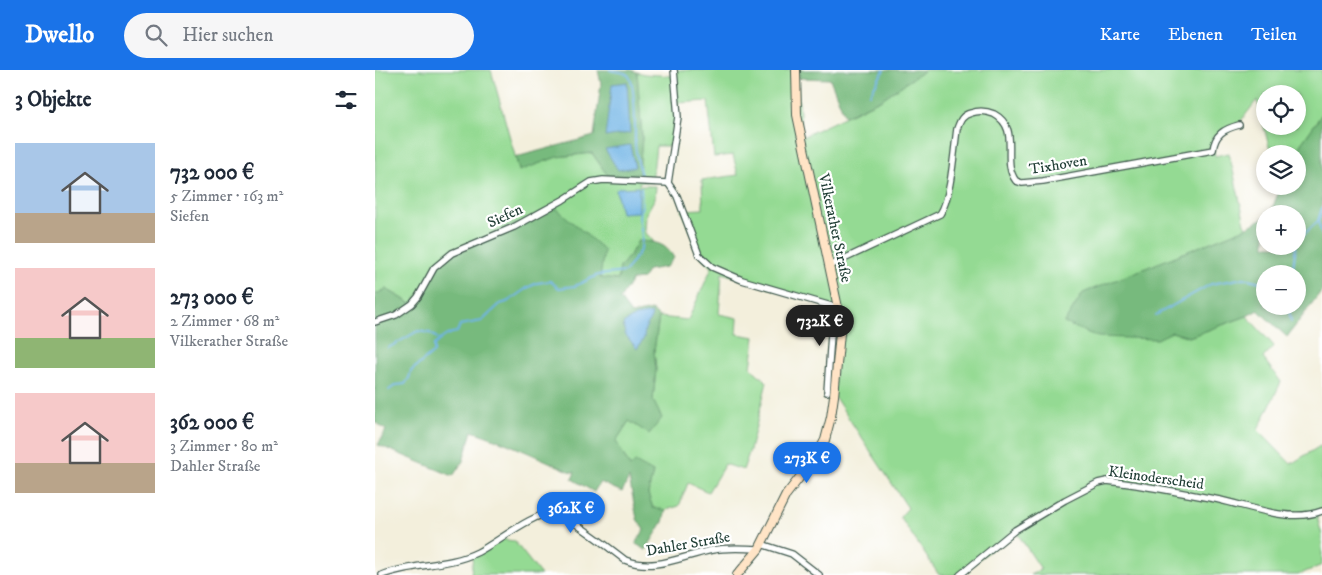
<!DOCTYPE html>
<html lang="de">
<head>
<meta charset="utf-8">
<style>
	body { margin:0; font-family:"IM FELL DW Pica",serif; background:#f6f6f7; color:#1f2937; height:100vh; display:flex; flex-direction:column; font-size:19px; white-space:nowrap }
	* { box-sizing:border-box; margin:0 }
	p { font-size:16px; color:#747a83 }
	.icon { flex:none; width:28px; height:28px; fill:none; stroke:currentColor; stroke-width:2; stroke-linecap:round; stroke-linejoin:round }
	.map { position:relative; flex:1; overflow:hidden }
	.details { display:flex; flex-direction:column; background:#fff; width:375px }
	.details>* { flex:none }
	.tools { position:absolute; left:881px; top:15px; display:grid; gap:10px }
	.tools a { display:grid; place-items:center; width:50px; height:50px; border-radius:50%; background:#fff; box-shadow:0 2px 8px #0003; font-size:25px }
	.price { position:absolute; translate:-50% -42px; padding:0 11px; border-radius:18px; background:#1a73e8; color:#fff; font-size:16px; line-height:32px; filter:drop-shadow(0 1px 2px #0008) }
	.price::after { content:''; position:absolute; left:50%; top:30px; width:15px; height:11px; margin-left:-8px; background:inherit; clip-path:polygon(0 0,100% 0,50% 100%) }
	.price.active { background:#222; color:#fff }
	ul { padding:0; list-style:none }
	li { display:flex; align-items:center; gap:15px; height:125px; padding:0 15px }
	li span { display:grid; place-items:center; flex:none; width:140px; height:100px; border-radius:0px; color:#555 }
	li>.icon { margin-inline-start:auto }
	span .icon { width:60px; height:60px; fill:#fffc; stroke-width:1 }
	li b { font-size:21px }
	h2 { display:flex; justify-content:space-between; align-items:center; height:60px; padding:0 15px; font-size:21px }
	header { display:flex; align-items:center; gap:30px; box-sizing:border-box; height:70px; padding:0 25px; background:#1a73e8; color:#fff }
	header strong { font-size:24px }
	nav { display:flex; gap:28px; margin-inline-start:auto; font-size:18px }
	.search { width:350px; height:45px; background:#f6f6f7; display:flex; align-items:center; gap:12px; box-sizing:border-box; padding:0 18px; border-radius:28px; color:#747a83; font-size:19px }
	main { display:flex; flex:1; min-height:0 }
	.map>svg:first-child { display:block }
</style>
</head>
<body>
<header>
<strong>Dwello</strong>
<div class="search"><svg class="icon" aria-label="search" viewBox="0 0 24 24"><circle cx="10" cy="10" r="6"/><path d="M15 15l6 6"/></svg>Hier suchen</div>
<nav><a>Karte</a><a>Ebenen</a><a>Teilen</a></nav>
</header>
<main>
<section class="details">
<h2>3 Objekte<svg class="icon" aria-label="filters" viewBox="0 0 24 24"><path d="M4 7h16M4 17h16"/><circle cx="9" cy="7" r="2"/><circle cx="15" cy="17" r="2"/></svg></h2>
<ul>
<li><span style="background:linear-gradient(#a9c7e8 70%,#b9a48a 0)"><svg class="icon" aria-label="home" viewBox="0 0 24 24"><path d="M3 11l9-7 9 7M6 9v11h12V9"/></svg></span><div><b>732 000 €</b><p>5 Zimmer · 163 m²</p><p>Siefen</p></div></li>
<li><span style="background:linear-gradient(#f6c9c9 70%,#8fb573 0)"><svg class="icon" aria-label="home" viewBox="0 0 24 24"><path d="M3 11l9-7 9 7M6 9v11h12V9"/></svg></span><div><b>273 000 €</b><p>2 Zimmer · 68 m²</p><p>Vilkerather Straße</p></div></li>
<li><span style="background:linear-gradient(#f6c9c9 70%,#b9a48a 0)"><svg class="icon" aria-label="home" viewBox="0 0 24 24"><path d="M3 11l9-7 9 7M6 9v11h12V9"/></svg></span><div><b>362 000 €</b><p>3 Zimmer · 80 m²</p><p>Dahler Straße</p></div></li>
</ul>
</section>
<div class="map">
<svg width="947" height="505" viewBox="0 0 947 505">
	<rect width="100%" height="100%" fill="#fff"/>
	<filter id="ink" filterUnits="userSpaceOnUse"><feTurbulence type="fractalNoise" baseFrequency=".02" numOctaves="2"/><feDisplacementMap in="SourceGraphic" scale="10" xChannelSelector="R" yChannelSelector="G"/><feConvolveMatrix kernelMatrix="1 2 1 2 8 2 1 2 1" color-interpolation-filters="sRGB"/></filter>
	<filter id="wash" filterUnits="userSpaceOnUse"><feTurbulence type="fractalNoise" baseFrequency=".0096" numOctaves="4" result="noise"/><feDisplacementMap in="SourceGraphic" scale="20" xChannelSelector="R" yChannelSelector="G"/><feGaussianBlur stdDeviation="1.12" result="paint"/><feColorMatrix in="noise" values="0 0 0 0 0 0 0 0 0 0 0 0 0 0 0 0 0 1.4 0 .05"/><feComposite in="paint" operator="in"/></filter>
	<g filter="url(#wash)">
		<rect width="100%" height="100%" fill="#f3efdc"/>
		<g fill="#94da93" stroke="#5a8c64" fill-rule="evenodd">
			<path d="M0,0H116L144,100L182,87L217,83L233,106L264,104L267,67L262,2L270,4L298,6L299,0H421L427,67L505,30L550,0H947V44L919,84H896L882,30L865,52L837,67L840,86L854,83L871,158L709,223L797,262L814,267L872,246L899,276L888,288L906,312L883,360L916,394L945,376L947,377V441L941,443L947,465V495L923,505H655L666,499L640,460L585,505H564L525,447L533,438L459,326L463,238L347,203L344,244L363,248L362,264L380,267L376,298L392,312L375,380L368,400L350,394L333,422L313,413L304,436L291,440L278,438L273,424L278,402L255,397L241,371L254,351L278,330L281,299L279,281L284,247L313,250L337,197L328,189L307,140L328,139L327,110L363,105L358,85L339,87L333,31L303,33L300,76H281L277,112H264L265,116H281L280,128L271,144L270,162L279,172L263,171L255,185L245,197L244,210L225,208L37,234L11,219L0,225ZM890,24H922V56H890Z"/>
			<polygon points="125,469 139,471 166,505 96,505 98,485"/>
		</g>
		<g fill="#77ba7d" stroke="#4b7c58" fill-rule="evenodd">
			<polygon points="223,0 255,0 262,2 267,67 264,104 233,106 217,83 182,87 144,101 141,87 219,66 226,14"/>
			<polygon points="421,0 550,0 505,30 470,46 455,9 421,8"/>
			<path d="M947,44V220L912,267L883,240L872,246L814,267L797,262L782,269L723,267L689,253L708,223L871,158L890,147V176H922V144H895L906,116H922V84H919ZM890,204H922V236H890Z"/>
			<path d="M181,138L229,180L225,208L243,210L245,197L255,185L263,171C280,172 290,172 299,188L291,197L273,200L267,209L257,210L245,229L256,244L277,240L284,247L279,281L281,299L278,330L287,348L274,364L254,351L241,371L255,397L260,392L278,402L273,424L278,438L291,440L288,452L271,480L261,474L269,460L262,449L254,408L247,422L225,412L219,422L197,409L200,402H196C163,387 131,372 97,361L88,391L78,406L3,375L11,360L0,352V225L11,219L37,234L54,207L72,186L170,140Z"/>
		</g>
		<g fill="#70b4e5" stroke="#48788c">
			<polygon points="252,12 255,63 230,67 237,14"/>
			<polygon points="255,75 260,97 243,100 230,79"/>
			<polygon points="264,117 264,142 246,143 241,120 243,118"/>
			<polygon points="277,243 276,248 270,259 269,268 262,279 250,264 248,254 260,246"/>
		</g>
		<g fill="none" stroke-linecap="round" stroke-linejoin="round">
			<g stroke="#70b4e5" stroke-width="2">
				<path d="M235,0C240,2 249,1 253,5C261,13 260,60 260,72C260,83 264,95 266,107"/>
				<polyline points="495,24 509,0"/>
				<polyline points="943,151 947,165"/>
				<polyline points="922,171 943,151 947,138"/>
				<polyline points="917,204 921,176"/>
				<polyline points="913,236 916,251"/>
				<polyline points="781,245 836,214 869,208 890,213"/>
				<polyline points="13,278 43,261 55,263 65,270"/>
				<path d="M14,320L21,315L30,314L34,308L36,301L59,282V275C66,269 72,263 82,262L85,255L107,251L125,234L132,232L152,218L162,213L175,211L184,218L200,216L223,205L250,202L266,179L267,166L264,146L267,135L266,118"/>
			</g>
		</g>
	</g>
	<g filter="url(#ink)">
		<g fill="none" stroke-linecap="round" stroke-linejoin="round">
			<g stroke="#3f584d" stroke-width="8">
				<g id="street">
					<polyline points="299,0 303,47 293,113 302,126 324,185 337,197 367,210 463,238"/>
					<path d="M454,196L565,144C576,129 579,80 582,59C585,51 587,45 596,43C604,40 612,41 619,44C647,59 625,91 641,111L647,113L668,111L838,80C840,64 849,59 864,55"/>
					<polyline points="452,236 451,247 456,264 452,322"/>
					<polyline points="0,252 21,245 37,234 43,227 59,198 77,183 139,157 188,130 216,112 228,110 293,113"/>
					<polyline points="386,474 417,484 444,505"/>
					<path d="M7,505C38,493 73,497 103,482C121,473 162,440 180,443C193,445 237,480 250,490C279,502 307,486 337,480C352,477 368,478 384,479"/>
					<path d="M585,505L640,460L690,430L723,413L732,411C769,415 808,423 845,430C877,437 915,453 947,441"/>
				</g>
			</g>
			<g stroke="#3f584d" stroke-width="10">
				<polyline id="secondary" points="362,505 384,479 411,425 442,385 450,370 456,347 459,326 465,263 465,247 422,45 421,0"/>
			</g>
			<use href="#street" stroke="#fff" stroke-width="5.5"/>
			<use href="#secondary" stroke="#ffe4c6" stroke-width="8"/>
		</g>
	</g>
	<g text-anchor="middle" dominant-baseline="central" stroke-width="4.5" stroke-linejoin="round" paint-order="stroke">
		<g font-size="15" fill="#1f3d34" stroke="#fff">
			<text transform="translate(683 95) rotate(-9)">Tixhoven</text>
			<text transform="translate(130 146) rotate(-25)">Siefen</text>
			<text transform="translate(460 158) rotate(78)">Vilkerather Straße</text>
			<text transform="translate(781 408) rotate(8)">Kleinoderscheid</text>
			<text transform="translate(313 474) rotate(-10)">Dahler Straße</text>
		</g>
	</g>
</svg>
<div class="tools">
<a><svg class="icon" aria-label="locate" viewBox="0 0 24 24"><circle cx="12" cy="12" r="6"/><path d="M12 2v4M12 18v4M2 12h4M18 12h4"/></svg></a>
<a><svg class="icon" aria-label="layers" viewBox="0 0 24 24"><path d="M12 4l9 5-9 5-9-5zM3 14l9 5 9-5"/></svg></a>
<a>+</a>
<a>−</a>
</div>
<b class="price active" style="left:445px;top:277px">732K €</b>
<b class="price" style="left:432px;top:414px">273K €</b>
<b class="price" style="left:196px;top:464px">362K €</b>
</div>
</main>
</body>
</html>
